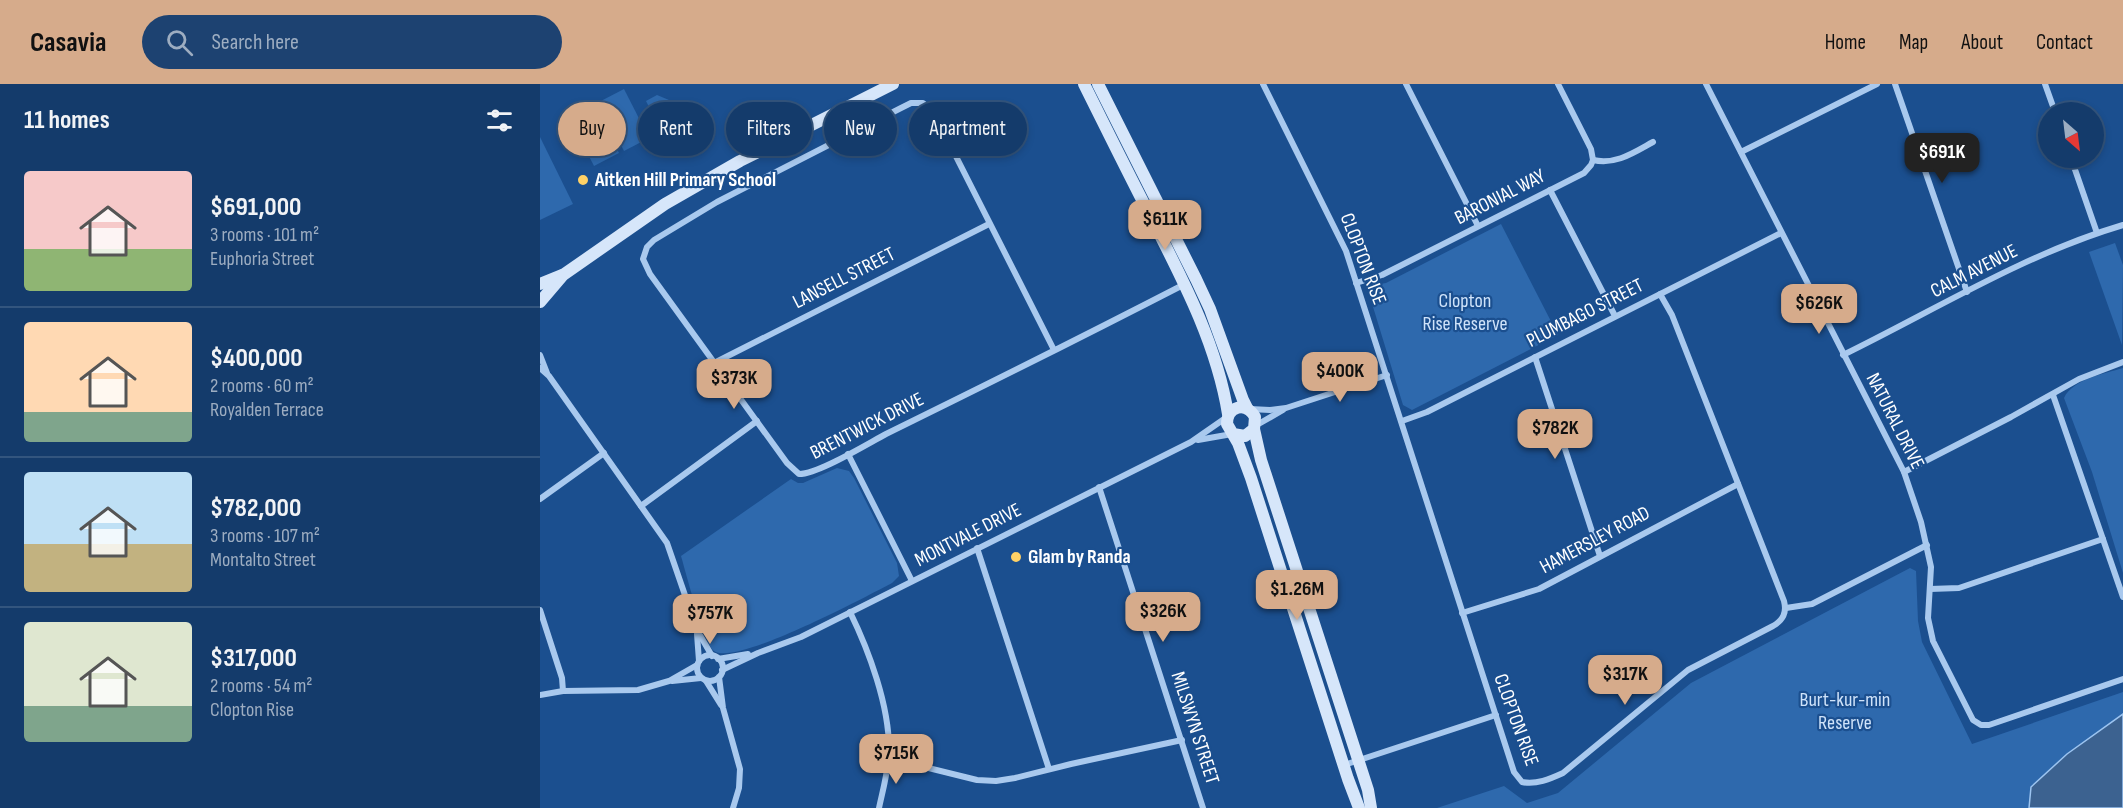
<!DOCTYPE html>
<html lang="en">
<head>
<meta charset="utf-8">
<style>
	body { margin:0; font-family:"Sofia Sans Condensed",sans-serif; background:#1d4271; color:#f1f3f6; height:100vh; display:flex; flex-direction:column; font-size:22px; white-space:nowrap }
	* { box-sizing:border-box; margin:0 }
	p { font-size:20px; color:#9dadc1 }
	.icon { flex:none; width:33px; height:33px; fill:none; stroke:currentColor; stroke-width:2; stroke-linecap:round; stroke-linejoin:round }
	.map { position:relative; flex:1; overflow:hidden }
	.drawer { display:flex; flex-direction:column; background:#143b6b; width:540px }
	.drawer>* { flex:none }
	.top-card { position:absolute; left:18px; top:18px; width:570px; height:54px; display:flex; gap:12px }
	.needle { width:39px; rotate:152deg }
	.tools { position:absolute; left:1498px; top:18px; display:grid; gap:12px }
	.tools a { display:grid; place-items:center; width:66px; height:66px; border-radius:50%; background:#143b6b; box-shadow:0 3px 9px #0003,0 0 0 2px #33557e; font-size:30px }
	.price { position:absolute; translate:-50% -51px; padding:0 14px; border-radius:12px; background:#d6ab8b; color:#111; font-size:20px; line-height:39px; filter:drop-shadow(0 2px 3px #0008) }
	.price::after { content:''; position:absolute; left:50%; top:36px; width:18px; height:14px; margin-left:-9px; background:inherit; clip-path:polygon(0 0,100% 0,50% 100%) }
	.price.on { background:#222; color:#fff }
	ul { padding:0; list-style:none }
	li { display:flex; align-items:center; gap:18px; height:150px; padding:0 24px }
	li+li { border-top:2px solid #33557e }
	li span { display:grid; place-items:center; flex:none; width:168px; height:120px; border-radius:6px; color:#555 }
	li>.icon { margin-inline-start:auto }
	span .icon { width:72px; height:72px; fill:#fffc; stroke-width:1 }
	li b { font-size:26px }
	h2 { display:flex; justify-content:space-between; align-items:center; height:72px; padding:0 24px; font-size:26px }
	.chip { padding:0 21px; border-radius:27px; background:#143b6b; box-shadow:0 3px 9px #0003,0 0 0 2px #33557e; font-size:21px; line-height:54px }
	.chip.on { background:#d6ab8b; color:#111 }
	header { display:flex; align-items:center; gap:36px; box-sizing:border-box; height:84px; padding:0 30px; background:#d6ab8b; color:#111 }
	header strong { font-size:28px }
	nav { display:flex; gap:33px; margin-inline-start:auto; font-size:21px }
	.search { width:420px; height:54px; background:#1d4271; display:flex; align-items:center; gap:15px; box-sizing:border-box; padding:0 21px; border-radius:33px; color:#9dadc1; font-size:22px }
	main { display:flex; flex:1; min-height:0 }
	.map>svg:first-child { display:block }
</style>
</head>
<body>
<header>
<strong>Casavia</strong>
<div class="search"><svg class="icon" aria-label="search" viewBox="0 0 24 24"><circle cx="10" cy="10" r="6"/><path d="M15 15l6 6"/></svg>Search here</div>
<nav><a>Home</a><a>Map</a><a>About</a><a>Contact</a></nav>
</header>
<main>
<section class="drawer">
<h2>11 homes<svg class="icon" aria-label="filters" viewBox="0 0 24 24"><path d="M4 7h16M4 17h16"/><circle cx="9" cy="7" r="2"/><circle cx="15" cy="17" r="2"/></svg></h2>
<ul>
<li><span style="background:linear-gradient(#f6c9c9 65%,#8fb573 0)"><svg class="icon" aria-label="home" viewBox="0 0 24 24"><path d="M3 11l9-7 9 7M6 9v11h12V9"/></svg></span><div><b>$691,000</b><p>3 rooms · 101 m²</p><p>Euphoria Street</p></div></li>
<li><span style="background:linear-gradient(#ffd9b3 75%,#7fa58c 0)"><svg class="icon" aria-label="home" viewBox="0 0 24 24"><path d="M3 11l9-7 9 7M6 9v11h12V9"/></svg></span><div><b>$400,000</b><p>2 rooms · 60 m²</p><p>Royalden Terrace</p></div></li>
<li><span style="background:linear-gradient(#bfe0f5 60%,#c2b280 0)"><svg class="icon" aria-label="home" viewBox="0 0 24 24"><path d="M3 11l9-7 9 7M6 9v11h12V9"/></svg></span><div><b>$782,000</b><p>3 rooms · 107 m²</p><p>Montalto Street</p></div></li>
<li><span style="background:linear-gradient(#dfe7d0 70%,#7fa58c 0)"><svg class="icon" aria-label="home" viewBox="0 0 24 24"><path d="M3 11l9-7 9 7M6 9v11h12V9"/></svg></span><div><b>$317,000</b><p>2 rooms · 54 m²</p><p>Clopton Rise</p></div></li>
</ul>
</section>
<div class="map">
<svg width="1583" height="724" viewBox="0 0 1583 724">
	<rect width="100%" height="100%" fill="#1b4f8f"/>
	<g fill="#2e69ad">
		<polygon points="84,5 109,54 84,67 59,18"/>
		<polygon points="117,11 129,16 138,33 134,35 115,35 106,17"/>
		<polygon points="54,20 79,69 54,82 29,33"/>
		<polygon points="0,53 33,120 0,136"/>
		<polygon points="961,140 1018,251 872,326 863,321 830,213 835,201 846,199"/>
		<polygon points="1575,159 1583,181 1582,261 1549,168"/>
		<path d="M1583,284V489L1552,388L1524,314C1533,295 1564,290 1583,284Z"/>
		<path d="M297,384L309,387L314,394L357,479L359,492L352,499C327,512 195,583 174,567C164,559 146,489 141,472L251,395L258,399H263Z"/>
		<polygon points="1370,484 1376,487 1378,537 1382,558 1432,660 1583,608 1583,724 897,724 964,702 987,719 1018,709 1151,599"/>
	</g>
	<polygon fill="#3c6290" stroke="#9cc4f0" stroke-width="1.5" points="1583,630 1583,724 1489,724 1491,703 1527,670"/>
	<g fill="none" stroke-linecap="round" stroke-linejoin="round">
		<g stroke="#a9c9ee" stroke-width="6">
			<path d="M723,0L806,167L974,688L982,698C996,701 1010,695 1023,689L1148,586L1233,542C1243,536 1247,529 1244,517L1132,231L1120,210"/>
			<polyline points="866,0 938,142"/>
			<polyline points="1018,0 1051,65 1053,76"/>
			<polyline points="1166,0 1364,388 1381,438 1391,483 1388,534 1393,557 1433,636 1441,641 1449,641 1583,595"/>
			<polyline points="1355,0 1427,208"/>
			<polyline points="1505,0 1515,28"/>
			<polyline points="1201,68 1337,0"/>
			<polyline points="1531,74 1557,149"/>
			<path d="M1053,76C1076,81 1093,69 1113,58"/>
			<polyline points="1010,106 1075,232"/>
			<polyline points="816,199 842,191 1044,89 1051,81 1053,76"/>
			<path d="M514,266L393,27L383,19H371L361,24L177,118L114,156L107,163L103,175L110,190L247,379L259,390C278,390 327,360 346,350C446,301 546,251 645,200"/>
			<polyline points="0,271 7,289"/>
			<path d="M1303,271C1395,226 1485,170 1583,141"/>
			<polyline points="995,273 1060,472"/>
			<polyline points="174,279 449,140"/>
			<polyline points="0,284 9,292 127,459 157,546 172,572"/>
			<polyline points="1513,311 1583,513"/>
			<polyline points="710,325 730,326 746,324 847,291"/>
			<polyline points="862,337 887,328 1241,149"/>
			<polyline points="715,342 743,326"/>
			<polyline points="658,356 692,350"/>
			<polyline points="308,370 372,497"/>
			<polyline points="1364,388 1471,333 1539,295 1583,278"/>
			<polyline points="559,403 663,724"/>
			<polyline points="0,415 64,369"/>
			<polyline points="101,422 217,337"/>
			<polyline points="437,464 509,685"/>
			<polyline points="1390,505 1419,504 1563,455"/>
			<polyline points="1246,524 1272,520 1387,461"/>
			<polyline points="0,526 22,594 23,607"/>
			<path d="M310,528C329,567 349,621 349,665C349,685 343,705 339,724"/>
			<polyline points="922,529 999,505 1198,400"/>
			<polyline points="157,550 159,577"/>
			<circle cx="170" cy="584" r="13"/>
			<polyline points="178,575 208,570"/>
			<polyline points="182,586 218,569 261,553 651,358 687,333"/>
			<polyline points="179,593 183,624 200,685 199,704 193,724"/>
			<polyline points="132,597 161,594"/>
			<polyline points="166,597 181,621"/>
			<polyline points="0,611 23,607 98,606 129,597 157,581"/>
			<polyline points="348,674 437,696 456,697 475,694 531,680 642,656"/>
			<polyline points="804,681 956,631"/>
		</g>
		<g stroke="#d6e6fa" stroke-width="12">
			<path d="M544,0C567,46 590,93 614,139C645,200 677,262 688,330"/>
			<polyline points="558,0 656,195 670,225 703,316 707,324"/>
			<polyline points="0,200 22,191"/>
			<polyline points="0,218 23,191 125,120 200,77 353,0"/>
			<polyline points="714,345 721,376 828,706 831,724"/>
			<path d="M693,350L705,352L714,345L715,333C706,317 687,322 687,340L698,359L711,394L808,695L819,724"/>
		</g>
	</g>
	<g fill="#ffd166" stroke="#1b4f8f" stroke-width="2">
		<circle cx="43" cy="96" r="6"/>
		<circle cx="476" cy="473" r="6"/>
	</g>
	<g text-anchor="middle" dominant-baseline="central" stroke-width="4.5" stroke-linejoin="round" paint-order="stroke">
		<g font-size="20" font-weight="bold" fill="#fff" stroke="#1b4f8f" text-anchor="start">
			<text x="55" y="96">Aitken Hill Primary School</text>
			<text x="488" y="473">Glam by Randa</text>
		</g>
		<g font-size="20" fill="#fff" stroke="#1b4f8f">
			<text transform="translate(960 113) rotate(-27)">BARONIAL WAY</text>
			<text transform="translate(823 175) rotate(69)">CLOPTON RISE</text>
			<text transform="translate(1434 187) rotate(-27)">CALM AVENUE</text>
			<text transform="translate(304 194) rotate(-27)">LANSELL STREET</text>
			<text transform="translate(1045 229) rotate(-27)">PLUMBAGO STREET</text>
			<text transform="translate(1355 337) rotate(63)">NATURAL DRIVE</text>
			<text transform="translate(327 342) rotate(-27)">BRENTWICK DRIVE</text>
			<text transform="translate(428 451) rotate(-27)">MONTVALE DRIVE</text>
			<text transform="translate(1055 456) rotate(-28)">HAMERSLEY ROAD</text>
			<text transform="translate(976 636) rotate(70)">CLOPTON RISE</text>
			<text transform="translate(655 644) rotate(72)">MILSWYN STREET</text>
		</g>
		<g font-size="20" fill="#cfe3fa" stroke="#1b4f8f">
			<text x="925" y="217">Clopton<tspan x="925" dy="23">Rise Reserve</tspan></text>
			<text x="1305" y="616">Burt-kur-min<tspan x="1305" dy="23">Reserve</tspan></text>
		</g>
	</g>
</svg>
<div class="tools">
<a><svg class="needle" viewBox="-14 -14 28 28"><path d="M0-13l5 13h-10z" fill="#e53935"/><path d="M0 13l5-13h-10z" fill="#9dadc1"/></svg></a>
</div>
<b class="price on" style="left:1402px;top:100px">$691K</b>
<b class="price" style="left:625px;top:167px">$611K</b>
<b class="price" style="left:1279px;top:251px">$626K</b>
<b class="price" style="left:800px;top:319px">$400K</b>
<b class="price" style="left:194px;top:326px">$373K</b>
<b class="price" style="left:1015px;top:376px">$782K</b>
<b class="price" style="left:757px;top:537px">$1.26M</b>
<b class="price" style="left:623px;top:559px">$326K</b>
<b class="price" style="left:170px;top:561px">$757K</b>
<b class="price" style="left:1085px;top:622px">$317K</b>
<b class="price" style="left:356px;top:701px">$715K</b>
<div class="top-card">
<a class="chip on">Buy</a>
<a class="chip">Rent</a>
<a class="chip">Filters</a>
<a class="chip">New</a>
<a class="chip">Apartment</a>
</div>
</div>
</main>
</body>
</html>
